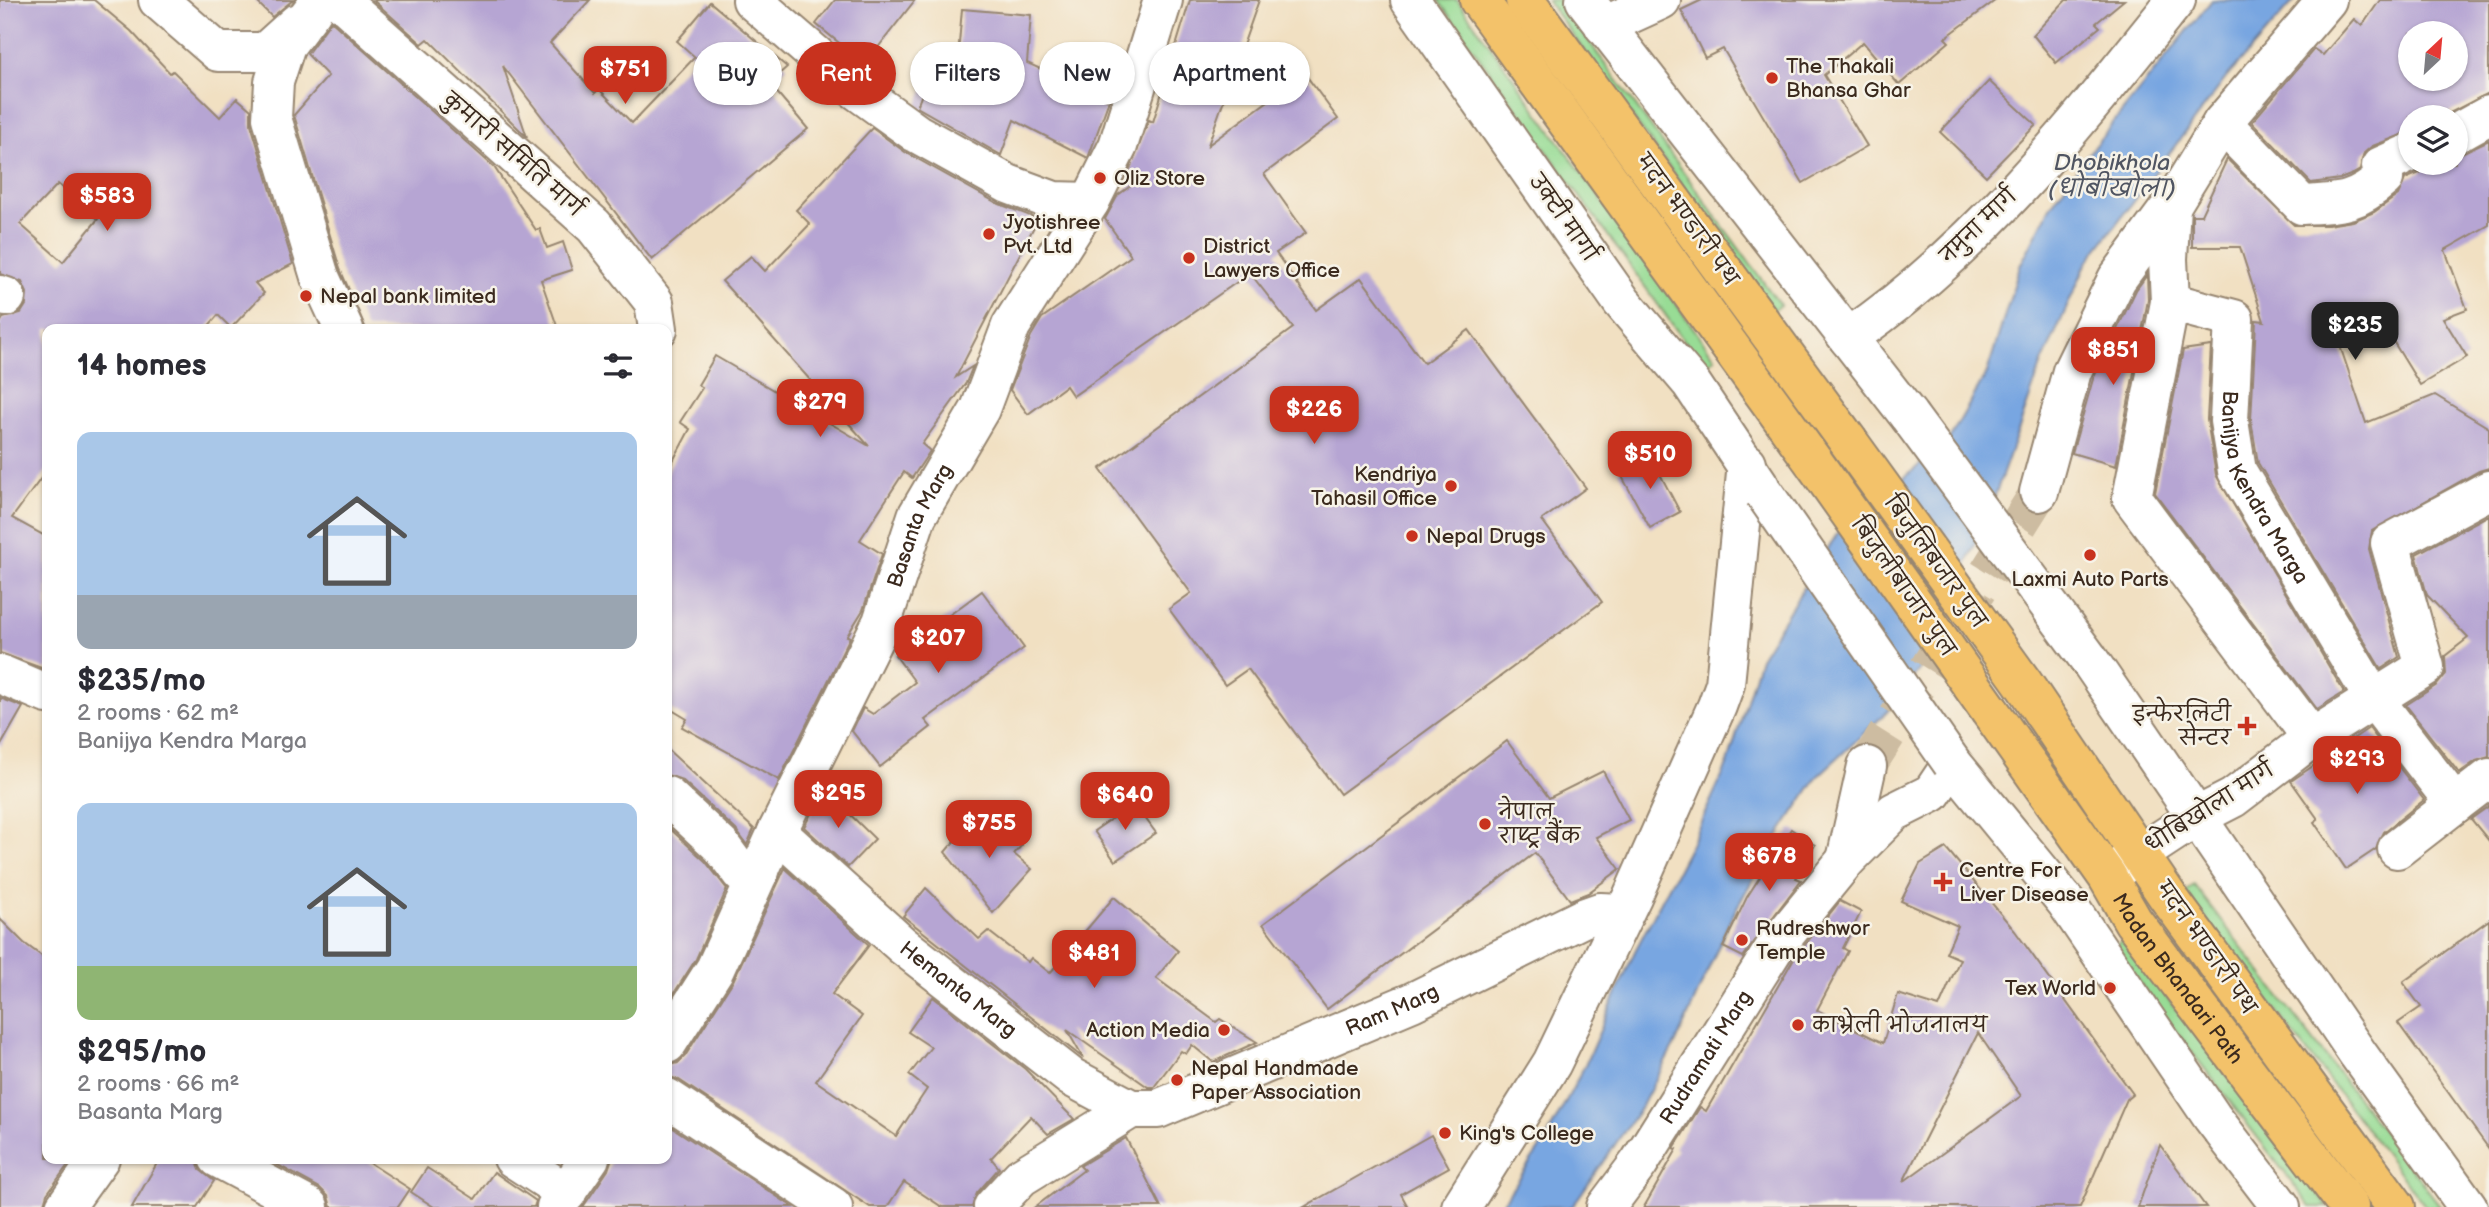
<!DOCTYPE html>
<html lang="en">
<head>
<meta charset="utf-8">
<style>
	body { margin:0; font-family:"Balsamiq Sans","Playpen Sans Deva",sans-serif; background:#f7f7f7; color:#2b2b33; height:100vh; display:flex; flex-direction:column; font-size:26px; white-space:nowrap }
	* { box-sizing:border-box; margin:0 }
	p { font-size:23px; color:#7c7c81 }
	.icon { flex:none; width:38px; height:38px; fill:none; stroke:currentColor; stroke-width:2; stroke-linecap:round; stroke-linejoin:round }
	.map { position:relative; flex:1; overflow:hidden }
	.sheet { position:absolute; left:42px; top:324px; width:630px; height:840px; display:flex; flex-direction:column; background:#fff; border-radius:14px; box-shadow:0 2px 5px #0004 }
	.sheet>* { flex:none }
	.top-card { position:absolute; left:693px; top:42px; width:665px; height:63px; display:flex; gap:14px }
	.needle { width:46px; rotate:26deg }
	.fabs { position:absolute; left:2398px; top:21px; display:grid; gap:14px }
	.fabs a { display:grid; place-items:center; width:70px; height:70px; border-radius:50%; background:#fff; box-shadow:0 2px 5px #0004; font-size:35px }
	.price { position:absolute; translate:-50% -60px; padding:0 16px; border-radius:14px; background:#c8321e; color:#fff; font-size:23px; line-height:46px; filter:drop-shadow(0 2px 4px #0008) }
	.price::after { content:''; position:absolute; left:50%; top:42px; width:21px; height:16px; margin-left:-10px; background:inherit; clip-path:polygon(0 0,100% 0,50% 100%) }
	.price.on { background:#222; color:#fff }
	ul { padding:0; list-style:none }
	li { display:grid; align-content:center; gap:14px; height:371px; padding:0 35px }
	li span { display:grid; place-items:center; height:217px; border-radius:14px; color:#555 }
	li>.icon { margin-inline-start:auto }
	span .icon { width:126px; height:126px; fill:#fffc; stroke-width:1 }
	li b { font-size:30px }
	h2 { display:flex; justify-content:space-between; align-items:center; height:84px; padding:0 35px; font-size:30px }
	.tag { padding:0 24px; border-radius:32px; background:#fff; box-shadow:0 2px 5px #0004; font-size:24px; line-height:63px }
	.tag.on { background:#c8321e; color:#fff }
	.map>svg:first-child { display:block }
</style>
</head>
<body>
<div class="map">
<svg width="2489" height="1207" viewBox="0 0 2489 1207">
	<rect width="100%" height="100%" fill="#f7f3e8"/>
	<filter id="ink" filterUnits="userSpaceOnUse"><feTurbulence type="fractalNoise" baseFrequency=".0143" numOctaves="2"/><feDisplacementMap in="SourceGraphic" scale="14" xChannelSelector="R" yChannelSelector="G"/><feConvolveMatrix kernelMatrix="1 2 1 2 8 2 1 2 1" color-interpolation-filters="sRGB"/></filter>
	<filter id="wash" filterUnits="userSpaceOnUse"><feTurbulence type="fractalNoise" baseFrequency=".00686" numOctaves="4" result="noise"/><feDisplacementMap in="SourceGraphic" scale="28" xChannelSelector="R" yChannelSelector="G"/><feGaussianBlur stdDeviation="1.57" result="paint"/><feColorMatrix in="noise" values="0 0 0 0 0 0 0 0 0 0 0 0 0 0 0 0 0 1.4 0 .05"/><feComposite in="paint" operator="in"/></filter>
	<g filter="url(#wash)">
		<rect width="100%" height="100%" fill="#f1e0c2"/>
		<g fill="#98dc95" stroke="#6a835a" stroke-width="2">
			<polygon points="1438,0 1457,0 1715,358 1703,367"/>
			<polygon points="1547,0 1559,0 1780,305 1773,310"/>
			<polygon points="2194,885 2441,1207 2426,1207 2185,892"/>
			<polygon points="2123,940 2328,1207 2311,1207 2112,948"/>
		</g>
		<polygon fill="#78a6e1" stroke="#5a6880" stroke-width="2" points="2212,0 2295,0 2227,77 2086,264 2042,363 1991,507 1925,662 1887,712 1817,777 1772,845 1730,920 1679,1036 1643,1104 1572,1207 1500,1207 1546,1139 1584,1067 1635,951 1690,846 1728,763 1760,658 1837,534 1948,441 1987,373 2020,266 2050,207 2084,159"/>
		<g id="blocks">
			<g fill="#b6a5d3" fill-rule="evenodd">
				<path d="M0,0H94L131,31L170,73L173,71L220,117L237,98L251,110V124L293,264L255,283L264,293L231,328L218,315L206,329H47V470L12,518L47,537V670L0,653V323L3,318L21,313L26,305L27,293L22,282L0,274ZM58,184L98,219L63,262L20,224Z"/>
				<polygon points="255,0 293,0 272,17"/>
				<polygon points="373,0 590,0 550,43 595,93 599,89 632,123 695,57 677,41 710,2 787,67 769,83 808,129 652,260 503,66 527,137 428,39 422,44"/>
				<polygon points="835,0 915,0 865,64 816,24"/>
				<polygon points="1190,0 1259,0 1208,145 1305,74 1338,119 1264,174 1306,233 1276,253 1316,310 1361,278 1424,363 1469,330 1586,488 1542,520 1602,602 1340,794 1248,669 1225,685 1169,609 1191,593 1100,469 1293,328 1250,273 1073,396 1066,386 1028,414 1010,390 1031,336 1042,318 1131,256 1105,219 1118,195 1136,182 1127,177 1149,120 1153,122"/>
				<polygon points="1702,0 1996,0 1945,38 1949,42 1899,85 1863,42 1824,75 1867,146 1803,183 1723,49 1705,58 1681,10"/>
				<polygon points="2066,0 2124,0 2096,23 2100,27 2056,63 2033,35"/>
				<path d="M2380,0H2489V93L2442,117H2410V132L2372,146L2364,153L2360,170L2353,174L2340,179L2311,183L2252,122L2314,49L2323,55L2354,19L2362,26ZM2410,33H2455V79H2410Z"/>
				<polygon points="962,9 1031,15 1027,63 1109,100 1088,158 1014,120 1001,155 917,107 929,75 956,78"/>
				<polygon points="331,21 494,167 536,230 540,229 547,248 563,242 572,270 541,280 558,329 366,329 340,269 294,115 328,76 307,54"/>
				<polygon points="1989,81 2036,125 1986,176 1940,132"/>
				<polygon points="872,128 905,152 997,203 1038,219 956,377 973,366 966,383 922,444 930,451 912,478 904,472 860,540 882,554 863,610 847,636 850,637 779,780 682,727 687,719 667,707 667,472 690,429 680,422 702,388 698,385 715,356 869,446 722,281 751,256 765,271 810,224 796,210"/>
				<polygon points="2489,140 2489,225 2445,250 2467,309 2443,318 2467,357 2420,385 2388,333 2340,346 2366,423 2435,395 2489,428 2489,468 2479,471 2372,531 2369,549 2399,657 2381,669 2258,463 2251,420 2256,320 2264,321 2240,247 2192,247 2192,215 2201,215 2227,159 2294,225 2328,225 2353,221 2374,212 2398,195 2405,179 2420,173 2429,163 2455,163 2455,156"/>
				<polygon points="2147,275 2148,300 2116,466 2072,453 2093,379 2136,290"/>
				<polygon points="2211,346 2207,420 2216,475 2344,692 2317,709 2155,493 2183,350"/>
				<polygon points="1650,455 1680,512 1650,528 1619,471"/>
				<polygon points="2489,515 2489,757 2476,761 2459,773 2406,705 2437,685 2446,674 2445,656 2468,638 2427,595 2416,554"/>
				<polygon points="982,591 1024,648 925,720 931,727 880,767 852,731 863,708 873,714 915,682 895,655"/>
				<polygon points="0,698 23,707 0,747"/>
				<polygon points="2369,728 2424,800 2384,832 2376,849 2346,869 2314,822 2318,819 2291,781"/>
				<polygon points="1507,741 1549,798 1603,771 1629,820 1596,837 1620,869 1588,893 1570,900 1535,853 1327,1009 1263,924"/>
				<polygon points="667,749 754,829 747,845 736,830 682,780 667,775"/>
				<polygon points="824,789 875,839 848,867 804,827"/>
				<polygon points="1134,803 1156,833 1115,861 1094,831"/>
				<polygon points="2489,806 2489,841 2471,819"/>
				<polygon points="981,810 1022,845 1014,854 1032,869 993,913 945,852"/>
				<polygon points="667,826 705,861 727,889 696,959 667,1004"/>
				<polygon points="1791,829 1815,845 1796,878 1801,880 1743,957 1723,947 1747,897"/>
				<path d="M1946,848L2015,931L2133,1094L2127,1099L2080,1207H1644L1677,1149L1674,1148L1700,1107L1706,1111L1793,960L1840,901L1861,912L1843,948L1848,951L1817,1010L1883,1043L1898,994L1939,1007L1960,959L1946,953L1958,926L1901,901L1920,864ZM1978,1033L2021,1096L1903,1182Z"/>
				<polygon points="785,868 869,945 832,994 862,1016 816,1081 896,1136 927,1089 909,1075 931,1047 908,1032 933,997 1025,1069 1074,1119 1048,1134 1031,1116 991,1158 999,1168 977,1193 972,1207 942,1207 904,1182 887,1207 870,1207 679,1080 667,1076 667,1066 678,1063 685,1056 733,981"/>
				<polygon points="926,888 979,939 988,931 1028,962 1031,958 1050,973 1114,897 1178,951 1156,978 1216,1022 1220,1019 1257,1042 1213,1062 1192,1045 1186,1054 1181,1051 1154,1087 1148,1087 1067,1030 1083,1058 903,916"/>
				<polygon points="0,919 24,943 47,960 47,1158 73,1158 47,1194 43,1207 0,1207"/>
				<polygon points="2489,920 2489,1149 2398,1023 2421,1007 2403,982"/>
				<polygon points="667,1124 793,1207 583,1207 608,1170 612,1158 667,1158"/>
				<polygon points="1431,1135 1449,1167 1401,1194 1408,1207 1304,1207"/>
				<polygon points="1126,1138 1161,1207 1035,1207 1084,1170 1080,1166"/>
				<polygon points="2160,1145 2206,1207 2138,1207"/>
				<polygon points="160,1158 196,1158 200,1170 214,1181 197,1207 132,1207"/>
				<polygon points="265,1158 362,1158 410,1189 398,1207 331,1207 328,1196 320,1188"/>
				<polygon points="427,1168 475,1199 494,1172 536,1201 534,1207 434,1207 411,1192"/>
			</g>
		</g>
	</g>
	<g filter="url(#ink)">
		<use href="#blocks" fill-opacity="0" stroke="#968570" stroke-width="2"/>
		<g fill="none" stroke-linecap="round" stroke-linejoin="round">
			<polyline stroke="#cdbca1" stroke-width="38" stroke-dasharray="38 19" stroke-linecap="butt" points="1867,766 2039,492"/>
			<g stroke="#968570" stroke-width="42">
				<g id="minor">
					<polyline points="158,0 218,52 265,52 296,24"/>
					<polyline points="340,0 594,226 654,302 658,329"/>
					<polyline points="752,0 855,89 916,133 1008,184 1054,201 1090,202"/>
					<polyline points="1410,0 1622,302 1691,383 1760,486"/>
					<polyline points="1585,0 1909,416"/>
					<polyline points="312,11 286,45 274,82 272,118 320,277 344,329"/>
					<polyline points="1604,26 1661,0"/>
					<path d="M2222,123L2302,205C2339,203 2355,204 2384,178L2381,166L2410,153"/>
					<polyline points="2455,134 2489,115"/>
					<polyline points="2171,206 2168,259 2170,302 2132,498 2312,738"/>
					<polyline points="0,295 6,297"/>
					<path id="s1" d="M2170,302L2234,319L2229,421L2237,471L2374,699L2455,804L2489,778"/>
					<path d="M1848,338C1979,249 2078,122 2176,0"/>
					<polyline points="2039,492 2072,371 2117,279 2171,206 2222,123 2327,0"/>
					<polyline points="2088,658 2358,1054 2468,1207"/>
					<polyline points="0,674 47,694"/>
					<polyline points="667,796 721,846 741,873 760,871"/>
					<path id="s2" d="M777,832L902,945L1071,1077L1131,1109H1158L1412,1002L1583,918L1600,912L1624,913"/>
					<polyline points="2397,849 2455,804"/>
					<polyline points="1846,860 1867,766"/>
					<polyline points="2111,873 2198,816 2233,798 2312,738 2425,667 2390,543 2489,490"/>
					<path id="s3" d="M667,1044L715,969L777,832L882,622L917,516L980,409L1011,326L1090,202L1118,146L1163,0"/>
					<polyline points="667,1098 833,1207"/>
					<polyline points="218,1158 309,1207"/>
					<polyline points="513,1158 567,1193"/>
					<polyline points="65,1207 100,1158"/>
					<polyline points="556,1207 590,1158"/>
					<polyline points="993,1207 1021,1177 1131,1109"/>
					<polyline points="1461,1207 1552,1063 1632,897 1717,706 1725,684 1747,463"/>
					<path id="s4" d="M1606,1207L1639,1163L1775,947L1846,860L1894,812L1932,793L1952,763L2066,902L2212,1117L2281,1207"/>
				</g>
			</g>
			<g stroke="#968570" stroke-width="42">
				<g id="highway">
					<polyline points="1479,0 1815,464"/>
					<polyline points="1525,0 1848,441"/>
					<polyline points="2023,683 2168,897 2396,1207"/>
					<path id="s5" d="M1990,711L2107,876L2133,921L2349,1207"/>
				</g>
			</g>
			<use href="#minor" stroke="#fff" stroke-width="38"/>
			<use href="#highway" stroke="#f3c26a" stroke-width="38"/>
			<g stroke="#968570" stroke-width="42" stroke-linecap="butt">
				<g id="minor-bridge">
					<polyline points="1909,416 2088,658"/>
					<polyline points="1764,493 1952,763"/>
				</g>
			</g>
			<g stroke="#968570" stroke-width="42" stroke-linecap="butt">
				<g id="highway-bridge">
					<polyline points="1848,441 2023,683"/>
					<polyline points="1815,464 1990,711"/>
				</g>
			</g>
			<use href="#minor-bridge" stroke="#fff" stroke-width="38"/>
			<use href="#highway-bridge" stroke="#f3c26a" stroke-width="38"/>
		</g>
	</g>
	<g fill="#c8321e" stroke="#f7f3e8" stroke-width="2.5">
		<circle cx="1772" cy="78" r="7"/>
		<circle cx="1100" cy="178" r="7"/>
		<circle cx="989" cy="234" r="7"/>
		<circle cx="1189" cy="258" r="7"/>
		<circle cx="306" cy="296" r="7"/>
		<circle cx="1451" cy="486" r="7"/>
		<circle cx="1412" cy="536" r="7"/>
		<circle cx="2090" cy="555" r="7"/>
		<path d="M2243.5 715.5h7v7h7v7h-7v7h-7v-7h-7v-7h7z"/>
		<circle cx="1485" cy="824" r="7"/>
		<path d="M1939.5 871.5h7v7h7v7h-7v7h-7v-7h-7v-7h7z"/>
		<circle cx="1742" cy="940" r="7"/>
		<circle cx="2110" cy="988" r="7"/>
		<circle cx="1798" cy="1025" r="7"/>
		<circle cx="1224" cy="1030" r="7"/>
		<circle cx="1177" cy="1080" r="7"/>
		<circle cx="1445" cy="1133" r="7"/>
	</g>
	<g text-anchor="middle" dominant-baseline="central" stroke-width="5" stroke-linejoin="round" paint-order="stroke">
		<g font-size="21" fill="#3b2a1e" stroke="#f7f3e8" text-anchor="start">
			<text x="1786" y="66">The Thakali<tspan x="1786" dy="24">Bhansa Ghar</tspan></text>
			<text x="1114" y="178">Oliz Store</text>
			<text x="1003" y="222">Jyotishree<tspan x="1003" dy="24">Pvt. Ltd</tspan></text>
			<text x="1203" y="246">District<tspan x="1203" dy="24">Lawyers Office</tspan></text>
			<text x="320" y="296">Nepal bank limited</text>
			<text x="1437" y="474" text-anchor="end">Kendriya<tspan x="1437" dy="24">Tahasil Office</tspan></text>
			<text x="1426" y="536">Nepal Drugs</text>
			<text x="2090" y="579" text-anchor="middle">Laxmi Auto Parts</text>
			<text x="2231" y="714" text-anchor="end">इन्फेरलिटी<tspan x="2231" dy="24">सेन्टर</tspan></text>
			<text x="1499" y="812">नेपाल<tspan x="1499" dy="24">राष्ट्र बैंक</tspan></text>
			<text x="1959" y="870">Centre For<tspan x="1959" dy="24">Liver Disease</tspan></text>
			<text x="1756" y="928">Rudreshwor<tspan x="1756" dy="24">Temple</tspan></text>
			<text x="2096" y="988" text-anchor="end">Tex World</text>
			<text x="1812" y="1025">काभ्रेली भोजनालय</text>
			<text x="1210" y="1030" text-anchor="end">Action Media</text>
			<text x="1191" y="1068">Nepal Handmade<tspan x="1191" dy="24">Paper Association</tspan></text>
			<text x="1459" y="1133">King's College</text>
		</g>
		<g font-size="21" fill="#3b2a1e" stroke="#f7f3e8">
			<text transform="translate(513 155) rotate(41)">कुमारी समिति मार्ग</text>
			<text transform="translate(1563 218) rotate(55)">उक्टी मार्गा</text>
			<text transform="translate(1687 220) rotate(54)">मदन भण्डारी पथ</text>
			<text transform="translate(1979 226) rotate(-44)">नमुना मार्ग</text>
			<text stroke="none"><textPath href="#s1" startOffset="243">Banijya Kendra Marga</textPath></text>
			<text stroke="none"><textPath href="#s3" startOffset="578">Basanta Marg</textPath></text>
			<text transform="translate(1935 562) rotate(54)">बिजुलिबजार पुल</text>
			<text transform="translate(1903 587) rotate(55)">बिजुलीबाजार पुल</text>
			<text transform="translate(2210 808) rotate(-33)">धोबिखोला मार्ग</text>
			<text transform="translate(2206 948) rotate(55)">मदन भण्डारी पथ</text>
			<text stroke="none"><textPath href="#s5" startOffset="327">Madan Bhandari Path</textPath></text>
			<text stroke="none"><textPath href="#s2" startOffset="240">Hemanta Marg</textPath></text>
			<text stroke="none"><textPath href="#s2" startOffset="732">Ram Marg</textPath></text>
			<text stroke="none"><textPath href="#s4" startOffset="180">Rudramati Marg</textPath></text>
		</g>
		<g font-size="23" font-style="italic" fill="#505562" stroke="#f7f3e8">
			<text x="2112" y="163">Dhobikhola<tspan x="2112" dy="26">(धोबीखोला)</tspan></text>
		</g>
	</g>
</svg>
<div class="fabs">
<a><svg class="needle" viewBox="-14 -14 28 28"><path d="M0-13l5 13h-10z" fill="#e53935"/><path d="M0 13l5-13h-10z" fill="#7c7c81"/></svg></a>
<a><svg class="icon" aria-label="layers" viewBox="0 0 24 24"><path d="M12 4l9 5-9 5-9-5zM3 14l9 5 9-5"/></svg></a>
</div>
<b class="price" style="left:625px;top:106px">$751</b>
<b class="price" style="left:107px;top:233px">$583</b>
<b class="price on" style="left:2355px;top:362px">$235</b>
<b class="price" style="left:2113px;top:387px">$851</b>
<b class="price" style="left:820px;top:439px">$279</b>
<b class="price" style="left:1314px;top:446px">$226</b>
<b class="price" style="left:1650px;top:491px">$510</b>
<b class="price" style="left:938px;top:675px">$207</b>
<b class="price" style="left:2357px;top:796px">$293</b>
<b class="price" style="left:838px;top:830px">$295</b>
<b class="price" style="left:1125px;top:832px">$640</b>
<b class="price" style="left:989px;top:860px">$755</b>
<b class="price" style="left:1769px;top:893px">$678</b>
<b class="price" style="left:1094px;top:990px">$481</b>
<div class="top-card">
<a class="tag">Buy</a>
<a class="tag on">Rent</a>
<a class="tag">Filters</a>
<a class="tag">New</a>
<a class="tag">Apartment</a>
</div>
<section class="sheet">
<h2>14 homes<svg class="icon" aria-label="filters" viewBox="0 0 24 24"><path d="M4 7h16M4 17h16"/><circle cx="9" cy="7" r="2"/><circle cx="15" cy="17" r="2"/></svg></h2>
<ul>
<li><span style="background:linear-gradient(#a9c7e8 75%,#9aa5b1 0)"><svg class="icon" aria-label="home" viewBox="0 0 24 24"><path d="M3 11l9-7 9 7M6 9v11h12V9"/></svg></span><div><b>$235/mo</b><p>2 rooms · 62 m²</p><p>Banijya Kendra Marga</p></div></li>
<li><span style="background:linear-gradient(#a9c7e8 75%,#8fb573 0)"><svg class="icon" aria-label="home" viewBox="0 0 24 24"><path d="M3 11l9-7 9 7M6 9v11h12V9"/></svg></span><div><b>$295/mo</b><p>2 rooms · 66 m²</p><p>Basanta Marg</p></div></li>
</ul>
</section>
</div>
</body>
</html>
